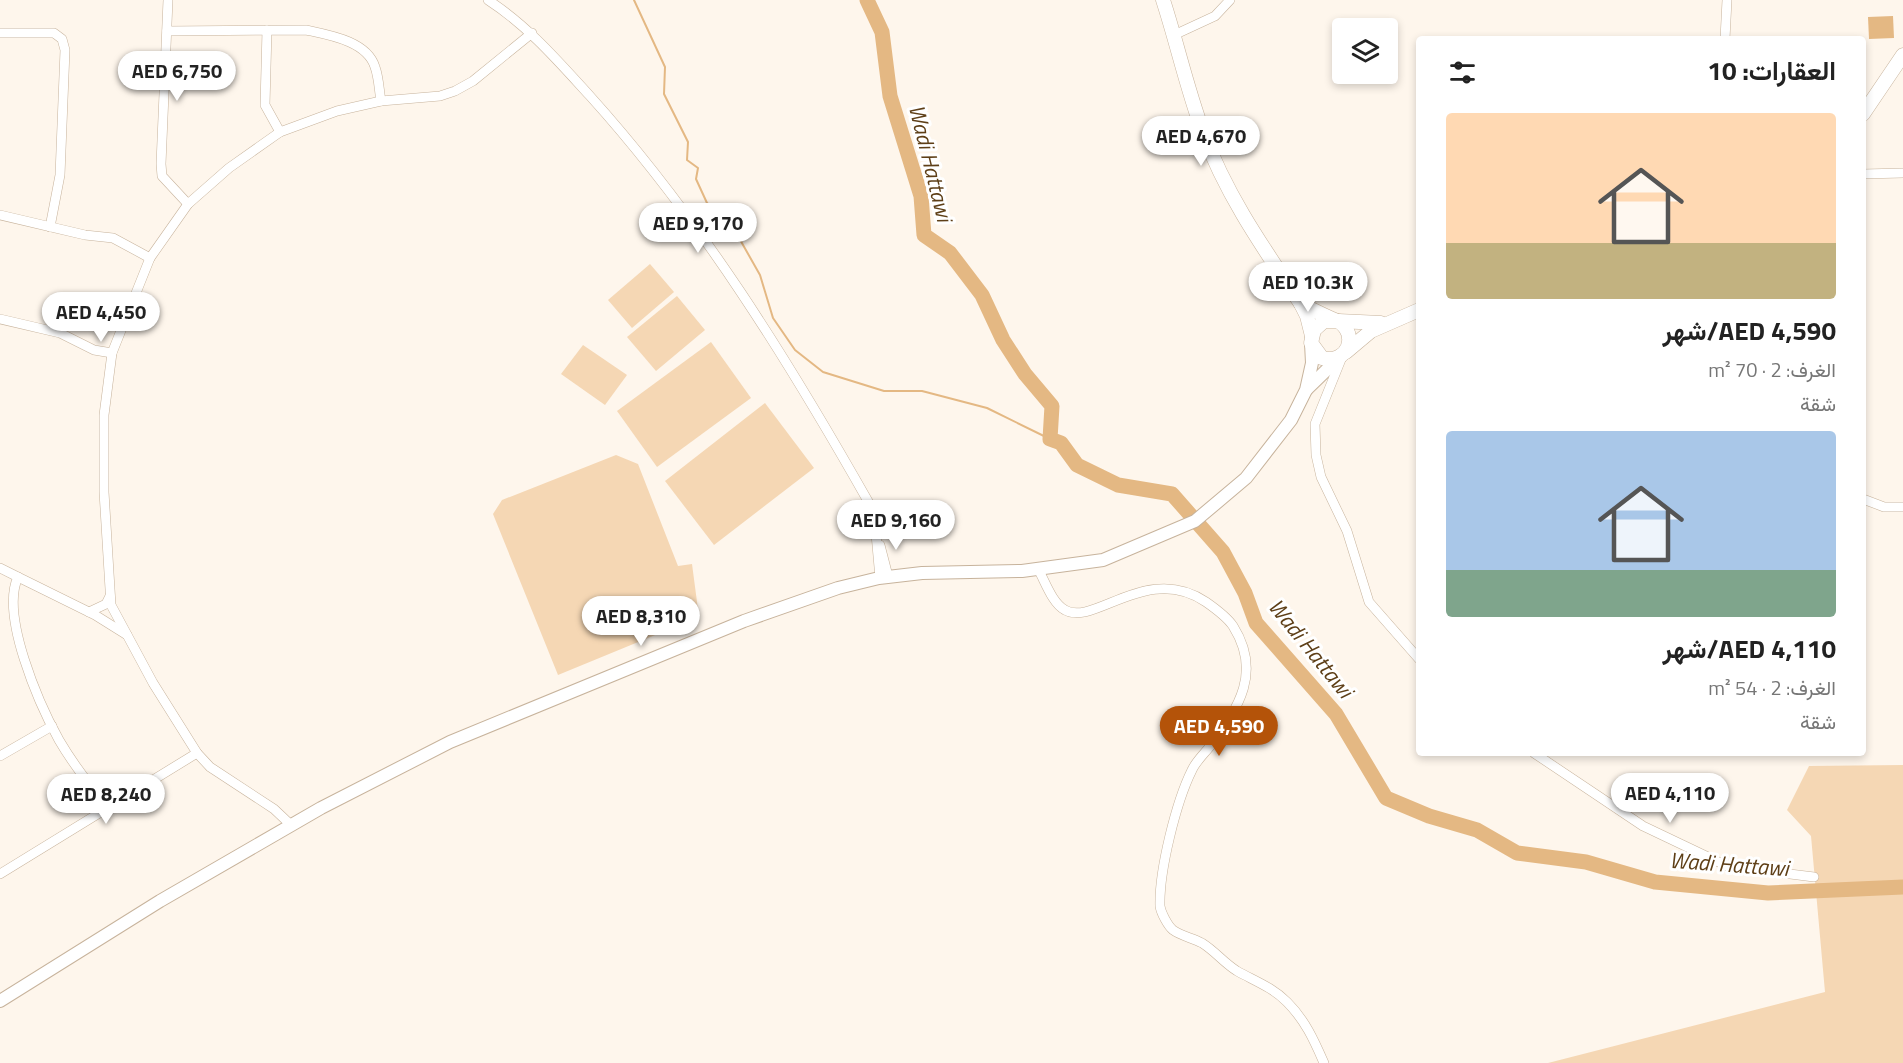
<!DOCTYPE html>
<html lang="ar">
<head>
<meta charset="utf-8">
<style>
	body { margin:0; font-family:"Titillium Web",Vazirmatn,sans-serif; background:#f2f2f2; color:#222; direction:rtl; height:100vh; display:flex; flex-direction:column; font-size:22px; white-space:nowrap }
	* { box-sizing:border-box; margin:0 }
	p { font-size:20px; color:#767676 }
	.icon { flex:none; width:33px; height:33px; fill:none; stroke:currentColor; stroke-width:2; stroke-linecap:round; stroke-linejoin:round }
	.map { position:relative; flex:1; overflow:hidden; direction:ltr }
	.details { position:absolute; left:1416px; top:36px; width:450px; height:720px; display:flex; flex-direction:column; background:#fff; border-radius:6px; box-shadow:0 3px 9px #0003; direction:rtl }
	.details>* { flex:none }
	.tools { position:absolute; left:1332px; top:18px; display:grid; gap:12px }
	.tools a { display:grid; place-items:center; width:66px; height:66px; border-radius:6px; background:#fff; box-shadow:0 3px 9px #0003; font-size:30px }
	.price { position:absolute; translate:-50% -51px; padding:0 14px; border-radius:21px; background:#fff; color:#222; font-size:20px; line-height:39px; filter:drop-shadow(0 2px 3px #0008) }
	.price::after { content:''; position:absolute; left:50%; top:36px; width:18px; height:14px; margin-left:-9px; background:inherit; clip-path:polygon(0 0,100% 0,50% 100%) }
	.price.current { background:#b45309; color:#fff }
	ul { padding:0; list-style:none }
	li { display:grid; align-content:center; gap:12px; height:318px; padding:0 30px }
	li span { display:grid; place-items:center; height:186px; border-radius:6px; color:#555 }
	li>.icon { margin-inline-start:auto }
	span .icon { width:108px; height:108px; fill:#fffc; stroke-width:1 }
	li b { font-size:26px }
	h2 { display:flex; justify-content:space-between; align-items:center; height:72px; padding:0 30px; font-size:26px }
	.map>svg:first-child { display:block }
</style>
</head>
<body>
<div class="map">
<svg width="1903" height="1063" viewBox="0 0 1903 1063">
	<rect width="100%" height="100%" fill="#fef6ec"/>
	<g fill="#f5d7b4">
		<polygon points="650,264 674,292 632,328 608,300"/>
		<polygon points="677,296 705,330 656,371 627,337"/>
		<polygon points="711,342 751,398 657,467 617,411"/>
		<polygon points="583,345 627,375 605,405 561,374"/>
		<polygon points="765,403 814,468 714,545 665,481"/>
		<polygon points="616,455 638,464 678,566 692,564 699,617 558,675 493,514 502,500"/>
		<polygon points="1903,765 1903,1063 1548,1063 1825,992 1811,836 1787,810 1809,766"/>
	</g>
	<polygon fill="#e4b883" points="1893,16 1894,38 1869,39 1868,17"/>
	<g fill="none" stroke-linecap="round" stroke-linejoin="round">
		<polyline stroke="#e4b883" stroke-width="2" points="634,0 665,67 664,94 688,142 687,160 698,168 696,179 707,203 734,229 760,275 773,318 795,350 823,372 884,391 922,391 987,408 1050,439"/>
		<polyline stroke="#e4b883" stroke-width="15" points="867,0 882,32 890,96 921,196 924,235 950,253 982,295 1003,340 1025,374 1052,406 1050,439 1061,443 1077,465 1118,485 1172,494 1223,552 1245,593 1256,623 1336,714 1386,798 1429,816 1477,830 1517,853 1586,862 1655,882 1768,893 1903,887"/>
		<g stroke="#c7b39c" stroke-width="10">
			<g id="minor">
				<polyline points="168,0 161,164 162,176 188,204"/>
				<path d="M488,0C528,26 558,61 590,96C700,218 788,360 869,503L876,534L880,578"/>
				<polyline points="267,30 265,105 280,132"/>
				<path d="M167,31L306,30C329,35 367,41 375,67C379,78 379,90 381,101"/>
				<polyline points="0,33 54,33 62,39 65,50 60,175 50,227"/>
				<polyline points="1174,35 1215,16 1230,0"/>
				<polyline points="1725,39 1727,0"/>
				<polyline points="1863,174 1903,173"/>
				<polyline points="0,215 85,235 113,238 150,258"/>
				<polyline points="0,319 60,333 94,350 112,353"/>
				<polyline points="1342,357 1315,424 1316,455 1321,477 1347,531 1369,602 1419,659"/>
				<polyline points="1863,499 1884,507 1903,507"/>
				<polyline points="880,545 888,576"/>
				<path d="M0,568L18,577C0,615 39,704 59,740C73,764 90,786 108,807"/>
				<path d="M1038,569C1045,581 1052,603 1065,610C1094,627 1147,562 1206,602C1216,609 1227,617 1233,626C1262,672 1239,707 1211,745C1205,753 1196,761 1192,770C1176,802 1159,871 1160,906C1161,913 1168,926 1173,930C1181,936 1193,938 1202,943C1215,951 1224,963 1237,971C1255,981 1272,987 1287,1002C1305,1020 1314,1040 1324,1063"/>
				<polyline points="18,577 95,615 127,635"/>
				<polyline points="89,612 106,604 110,596"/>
				<polyline points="1534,753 1643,826 1727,866 1814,877"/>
				<polyline points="0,756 52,726"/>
				<polyline points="292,826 274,809 210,767 197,753 153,683 111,605 104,492 104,415 112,353 150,258 188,204 229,168 280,132 337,111 381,101 440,96 455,91 473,81 532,33"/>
				<polyline points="0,874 197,753"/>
			</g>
		</g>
		<g stroke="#c7b39c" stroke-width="14">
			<g id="tertiary">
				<polyline points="1307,389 1340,357"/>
				<polyline points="0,1001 160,901 321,808 450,742 744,621 838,588 879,578 922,573 1022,571 1103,560 1195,521 1246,478 1291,420 1306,390 1312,363 1311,343"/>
			</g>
		</g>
		<g stroke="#c7b39c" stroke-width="15">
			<g id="secondary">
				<path d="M1163,0C1177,43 1187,89 1203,132C1226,195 1264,249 1301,304L1307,316L1312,336"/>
				<polyline points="1863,114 1903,55"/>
				<path d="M1301,304C1313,310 1325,316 1337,321H1338C1360,335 1347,365 1322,358L1311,343L1314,330L1324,321H1337"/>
				<polyline points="1338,321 1381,323"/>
				<polyline points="1346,352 1371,331 1419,310"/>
			</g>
		</g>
		<use href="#minor" stroke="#fff" stroke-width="9"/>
		<use href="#tertiary" stroke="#fff" stroke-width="12"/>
		<use href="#secondary" stroke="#fff" stroke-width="14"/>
	</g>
	<g text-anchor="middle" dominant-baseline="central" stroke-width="6" stroke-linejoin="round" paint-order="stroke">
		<g font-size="22" font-style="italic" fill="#5e3f17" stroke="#fff">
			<text transform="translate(931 163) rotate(76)">Wadi Hattawi</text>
			<text transform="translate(1311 648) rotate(51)">Wadi Hattawi</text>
			<text transform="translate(1729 864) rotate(4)">Wadi Hattawi</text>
		</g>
	</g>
</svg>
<div class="tools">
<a><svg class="icon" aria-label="layers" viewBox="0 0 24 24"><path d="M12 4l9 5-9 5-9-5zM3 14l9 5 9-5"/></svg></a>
</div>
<b class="price" style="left:177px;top:102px">AED 6,750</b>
<b class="price" style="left:1201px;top:167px">AED 4,670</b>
<b class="price" style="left:698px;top:254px">AED 9,170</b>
<b class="price" style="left:1308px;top:313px">AED 10.3K</b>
<b class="price" style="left:101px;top:343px">AED 4,450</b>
<b class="price" style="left:896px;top:551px">AED 9,160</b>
<b class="price" style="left:641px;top:647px">AED 8,310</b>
<b class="price current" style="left:1219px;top:757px">AED 4,590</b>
<b class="price" style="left:1670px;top:824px">AED 4,110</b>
<b class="price" style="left:106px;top:825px">AED 8,240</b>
<section class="details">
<h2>العقارات: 10<svg class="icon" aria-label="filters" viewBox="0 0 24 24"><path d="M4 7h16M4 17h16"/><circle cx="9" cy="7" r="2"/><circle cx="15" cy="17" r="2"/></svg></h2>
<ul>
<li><span style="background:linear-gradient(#ffd9b3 70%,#c2b280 0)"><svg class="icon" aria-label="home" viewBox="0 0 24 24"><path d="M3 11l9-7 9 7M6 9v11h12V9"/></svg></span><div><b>AED 4,590/شهر</b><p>الغرف: 2 · 70 m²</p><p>شقة</p></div></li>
<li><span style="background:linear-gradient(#a9c7e8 75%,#7fa58c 0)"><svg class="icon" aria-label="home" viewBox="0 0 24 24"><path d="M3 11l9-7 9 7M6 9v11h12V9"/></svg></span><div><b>AED 4,110/شهر</b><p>الغرف: 2 · 54 m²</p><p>شقة</p></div></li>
</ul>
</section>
</div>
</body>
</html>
